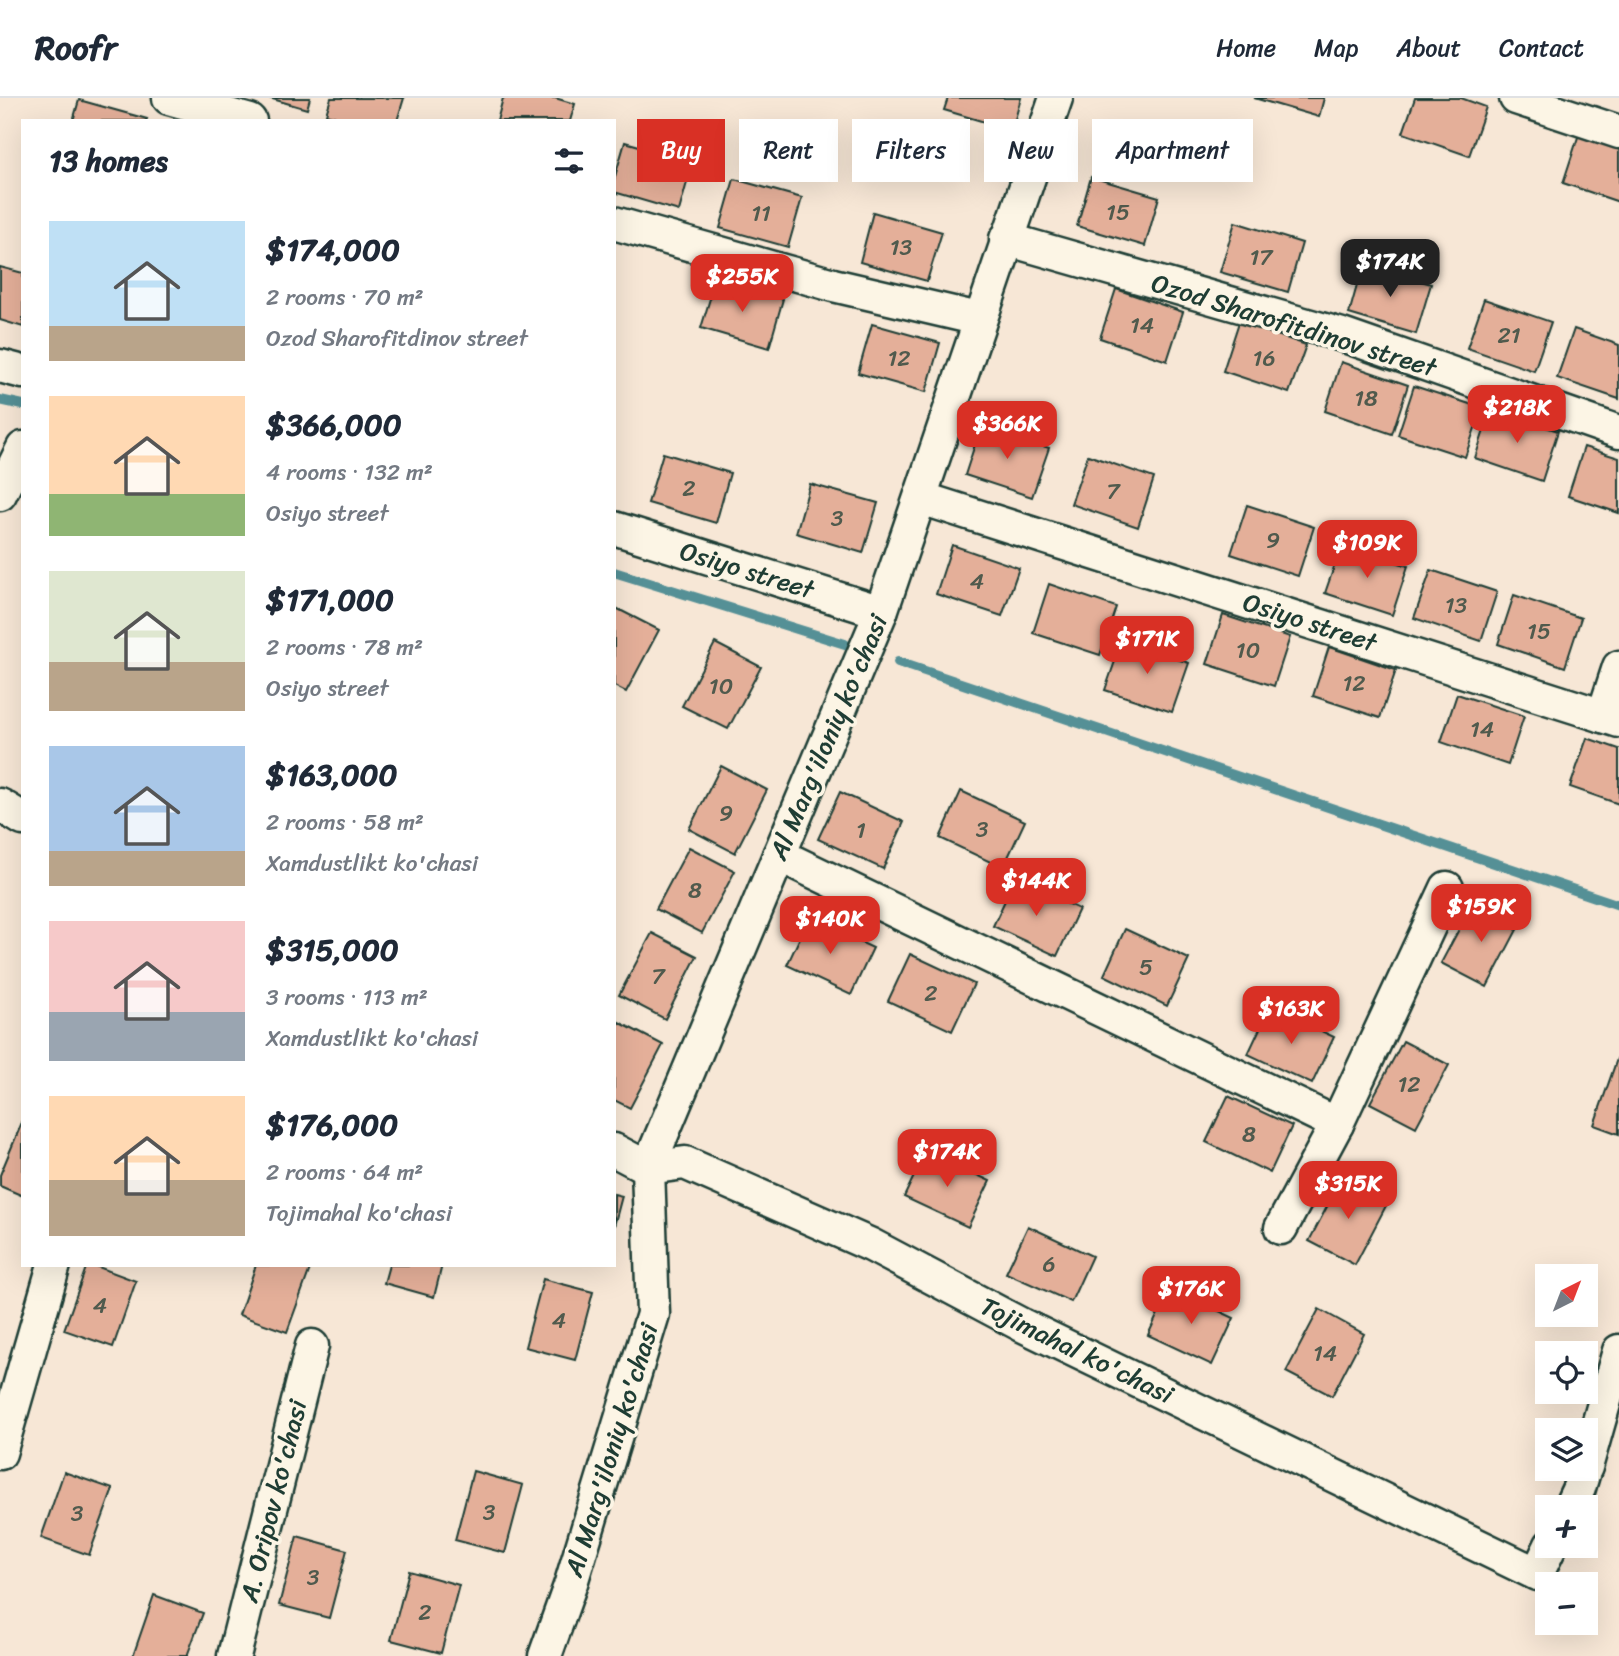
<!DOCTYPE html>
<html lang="en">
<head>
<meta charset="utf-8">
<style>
	body { margin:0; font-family:Sriracha,sans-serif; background:#f6f6f7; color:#1f2937; height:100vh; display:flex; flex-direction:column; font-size:26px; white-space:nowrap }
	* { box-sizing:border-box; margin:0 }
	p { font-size:23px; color:#747a83 }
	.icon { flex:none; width:38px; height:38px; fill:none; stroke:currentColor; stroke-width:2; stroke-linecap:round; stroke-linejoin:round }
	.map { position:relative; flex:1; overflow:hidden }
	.sheet { position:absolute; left:21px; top:21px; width:595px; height:1148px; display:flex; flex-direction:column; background:#fff; border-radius:0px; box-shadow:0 7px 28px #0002 }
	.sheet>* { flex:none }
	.guide { position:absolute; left:637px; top:21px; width:665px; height:63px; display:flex; gap:14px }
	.needle { width:46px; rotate:42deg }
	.fabs { position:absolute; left:1535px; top:1166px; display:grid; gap:14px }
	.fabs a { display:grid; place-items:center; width:63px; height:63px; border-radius:0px; background:#fff; box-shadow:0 7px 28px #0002; font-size:35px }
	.price { position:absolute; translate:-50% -60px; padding:0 16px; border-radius:14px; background:#d93025; color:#fff; font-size:23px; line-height:46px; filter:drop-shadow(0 2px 4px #0008) }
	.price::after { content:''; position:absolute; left:50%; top:42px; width:21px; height:16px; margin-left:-10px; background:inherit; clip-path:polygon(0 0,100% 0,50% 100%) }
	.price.active { background:#222; color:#fff }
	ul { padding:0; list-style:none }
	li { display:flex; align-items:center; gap:21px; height:175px; padding:0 28px }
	li span { display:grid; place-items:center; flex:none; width:196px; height:140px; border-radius:0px; color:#555 }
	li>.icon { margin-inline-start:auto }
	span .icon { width:84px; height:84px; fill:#fffc; stroke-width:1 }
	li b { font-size:30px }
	h2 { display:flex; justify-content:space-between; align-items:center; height:84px; padding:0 28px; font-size:30px }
	.pill { padding:0 24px; border-radius:0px; background:#fff; box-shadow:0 7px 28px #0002; font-size:24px; line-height:63px }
	.pill.active { background:#d93025; color:#fff }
	header { display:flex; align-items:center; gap:42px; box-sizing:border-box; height:98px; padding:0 35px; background:#fff; border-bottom:2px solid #e0e1e3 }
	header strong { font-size:33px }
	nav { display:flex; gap:38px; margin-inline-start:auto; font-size:24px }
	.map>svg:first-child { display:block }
</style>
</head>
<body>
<header>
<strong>Roofr</strong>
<nav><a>Home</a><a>Map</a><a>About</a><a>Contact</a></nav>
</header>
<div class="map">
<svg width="1619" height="1558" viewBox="0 0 1619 1558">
	<rect width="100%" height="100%" fill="#f7e7d6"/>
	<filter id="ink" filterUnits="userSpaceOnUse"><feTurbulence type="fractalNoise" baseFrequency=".0143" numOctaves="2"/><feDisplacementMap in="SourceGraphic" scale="14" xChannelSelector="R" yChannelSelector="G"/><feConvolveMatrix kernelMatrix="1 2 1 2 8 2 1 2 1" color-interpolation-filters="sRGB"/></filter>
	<g filter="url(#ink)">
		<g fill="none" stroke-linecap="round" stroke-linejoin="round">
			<g stroke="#559096" stroke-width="10">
				<polyline points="0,302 23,307"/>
				<polyline points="614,474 845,546"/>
				<polyline points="898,564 1619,807"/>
			</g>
		</g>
		<g fill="#e4af99" stroke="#1f3d34" stroke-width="2">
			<polygon points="269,0 310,0 307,11"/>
			<polygon points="331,0 404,0 397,23 349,23 326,16"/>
			<polygon points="503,0 555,0 575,6 570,23 497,23"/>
			<polygon points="948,0 1021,0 1012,32 944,12"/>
			<polygon points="1254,0 1324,0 1319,19"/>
			<polygon points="1415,0 1461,0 1486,9 1469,58 1403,35"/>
			<polygon points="79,2 147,21 146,23 73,23"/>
			<polygon points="1579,36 1619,50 1619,104 1563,85"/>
			<polygon points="625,44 693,63 679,113 614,94 614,82"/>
			<polygon points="1091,79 1159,99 1145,148 1077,128"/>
			<polygon points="734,81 802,100 788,149 720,130"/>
			<polygon points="873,114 942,134 927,183 860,164"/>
			<polygon points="1235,124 1302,145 1288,194 1220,174"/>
			<polygon points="1363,166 1431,186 1416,236 1349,216"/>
			<polygon points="0,169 23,175 23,229 0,222"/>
			<polygon points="716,181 783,201 769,250 701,230"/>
			<polygon points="1116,191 1183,214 1167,263 1100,240"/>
			<polygon points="1484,201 1551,224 1534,273 1467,250"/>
			<polygon points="1239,224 1306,247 1289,295 1223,273"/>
			<polygon points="872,226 940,245 926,294 858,275"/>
			<polygon points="1574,231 1619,247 1619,301 1557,280"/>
			<polygon points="1341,264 1408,287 1392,336 1325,313"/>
			<polygon points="1414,288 1482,310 1465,359 1398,337"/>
			<polygon points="1491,311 1558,333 1542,383 1475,360"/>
			<polygon points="981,328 1049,350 1032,399 965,377"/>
			<polygon points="1584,349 1619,360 1619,415 1568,398"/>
			<polygon points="663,355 730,375 716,425 648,405"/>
			<polygon points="1088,357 1154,380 1138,429 1071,406"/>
			<polygon points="810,386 878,405 863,455 796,435"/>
			<polygon points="1247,407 1314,429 1298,478 1231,456"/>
			<polygon points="1342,446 1408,468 1392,517 1325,495"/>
			<polygon points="952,447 1019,470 1002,518 936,496"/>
			<polygon points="1431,472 1497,494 1481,543 1414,520"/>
			<polygon points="1049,486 1116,509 1100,557 1033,535"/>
			<polygon points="1514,497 1581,520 1565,569 1498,546"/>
			<polygon points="614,509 659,532 626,594 614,588"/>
			<polygon points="1223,517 1290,539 1274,588 1207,566"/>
			<polygon points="1122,543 1189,565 1172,614 1105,592"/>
			<polygon points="715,545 761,569 728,631 682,608"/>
			<polygon points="1329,549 1396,572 1380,620 1313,598"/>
			<polygon points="1457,596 1524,618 1508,667 1441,644"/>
			<polygon points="1587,640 1619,651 1619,706 1570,689"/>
			<polygon points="721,668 767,692 735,755 689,731"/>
			<polygon points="961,693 1025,723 1003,770 940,740"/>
			<polygon points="840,694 904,724 883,771 818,741"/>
			<polygon points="689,749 735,773 702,835 656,811"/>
			<polygon points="1015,781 1079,811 1057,858 993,828"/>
			<polygon points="1474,803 1520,826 1487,889 1441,865"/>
			<polygon points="809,820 873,850 851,897 787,867"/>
			<polygon points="1125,831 1189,861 1167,908 1104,877"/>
			<polygon points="652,835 697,858 665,921 619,897"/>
			<polygon points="910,856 974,886 952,933 888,903"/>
			<polygon points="1270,909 1334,939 1312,986 1248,956"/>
			<polygon points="617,923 663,947 630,1010 614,1002 614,928"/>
			<polygon points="1403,943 1449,967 1416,1029 1370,1005"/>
			<polygon points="1617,961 1619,962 1619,1036 1594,1027"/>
			<polygon points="1228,998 1292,1028 1270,1075 1206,1044"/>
			<polygon points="23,1022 23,1098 0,1088 0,1077"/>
			<polygon points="926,1053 990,1083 968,1129 904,1099"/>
			<polygon points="1342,1080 1388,1104 1355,1167 1309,1143"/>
			<polygon points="614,1096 622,1098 614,1128"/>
			<polygon points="1028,1128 1092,1158 1071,1204 1006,1175"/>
			<polygon points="87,1167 93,1167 136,1183 113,1249 64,1232"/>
			<polygon points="256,1167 311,1168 287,1234 239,1217"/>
			<polygon points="389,1167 442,1167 434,1199 384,1185"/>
			<polygon points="543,1181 593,1194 575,1262 525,1249"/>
			<polygon points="1170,1190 1234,1220 1212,1267 1148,1237"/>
			<polygon points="1319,1211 1364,1236 1332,1298 1286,1274"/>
			<polygon points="473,1373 523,1387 505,1455 455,1442"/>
			<polygon points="64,1374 113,1391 89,1457 41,1440"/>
			<polygon points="297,1438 347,1452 329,1520 279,1507"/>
			<polygon points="409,1473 459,1487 441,1555 391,1542"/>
			<polygon points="154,1497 203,1515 187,1558 133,1558"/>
		</g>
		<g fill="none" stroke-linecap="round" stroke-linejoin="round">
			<g stroke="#1f3d34" stroke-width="37">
				<g id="minor">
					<polyline points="169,0 250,23"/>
					<polyline points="1516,0 1619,34"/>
					<polyline points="614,125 833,187 979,221"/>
					<polyline points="1006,141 1342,237 1619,334"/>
					<polyline points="0,268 23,274"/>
					<polyline points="0,396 23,350"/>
					<polyline points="921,400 1619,623"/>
					<polyline points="614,430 881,514"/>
					<polyline points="1603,618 1619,569"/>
					<polyline points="0,707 23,721"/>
					<polyline points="779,757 1337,1026"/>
					<polyline points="614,1052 648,1070 685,1065 871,1147 1022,1227 1537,1476 1551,1447"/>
					<polyline points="1281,1130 1337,1026 1447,790"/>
					<polyline points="0,1355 54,1167"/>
					<polyline points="1586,1369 1619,1253"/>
					<polyline points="1570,1409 1579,1390 1585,1370"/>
					<polyline points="234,1558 312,1248"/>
					<polyline points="545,1558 571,1485 653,1216 648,1070 881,514 1056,0"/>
				</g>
			</g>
			<use href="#minor" stroke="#fcf5e5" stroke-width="32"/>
		</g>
	</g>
	<g text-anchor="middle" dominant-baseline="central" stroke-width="7" stroke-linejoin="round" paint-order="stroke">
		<g font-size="23" fill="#505a4d">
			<text x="1118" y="114">15</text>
			<text x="761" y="115">11</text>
			<text x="901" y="149">13</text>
			<text x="1261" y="159">17</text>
			<text x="1142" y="227">14</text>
			<text x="1509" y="237">21</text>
			<text x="899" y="260">12</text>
			<text x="1264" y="260">16</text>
			<text x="1366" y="300">18</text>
			<text x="689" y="390">2</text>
			<text x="1113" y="393">7</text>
			<text x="837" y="420">3</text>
			<text x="1273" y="442">9</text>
			<text x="977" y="483">4</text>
			<text x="1456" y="507">13</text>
			<text x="1539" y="533">15</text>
			<text x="1248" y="552">10</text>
			<text x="1354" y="585">12</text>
			<text x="721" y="588">10</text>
			<text x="1482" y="631">14</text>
			<text x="726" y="715">9</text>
			<text x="982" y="731">3</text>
			<text x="861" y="732">1</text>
			<text x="695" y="792">8</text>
			<text x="1146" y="869">5</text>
			<text x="658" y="878">7</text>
			<text x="931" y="895">2</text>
			<text x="1409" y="986">12</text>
			<text x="1249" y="1036">8</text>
			<text x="1049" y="1166">6</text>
			<text x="100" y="1207">4</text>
			<text x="559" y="1222">4</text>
			<text x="1325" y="1255">14</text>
			<text x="489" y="1414">3</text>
			<text x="77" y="1415">3</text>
			<text x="313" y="1479">3</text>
			<text x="425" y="1514">2</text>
		</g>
		<g font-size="26" fill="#1f3d34" stroke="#fcf5e5">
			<text transform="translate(1294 227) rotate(17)">Ozod Sharofitdinov street</text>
			<text transform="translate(747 472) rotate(17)">Osiyo street</text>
			<text transform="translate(1310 524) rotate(18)">Osiyo street</text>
			<text transform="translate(828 639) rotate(-67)">Al Marg'iloniy ko'chasi</text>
			<text transform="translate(1077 1252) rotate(26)">Tojimahal ko'chasi</text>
			<text transform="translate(611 1352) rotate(-73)">Al Marg'iloniy ko'chasi</text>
			<text transform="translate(273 1403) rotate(-76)">A. Oripov ko'chasi</text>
		</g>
	</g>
</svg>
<div class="fabs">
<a><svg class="needle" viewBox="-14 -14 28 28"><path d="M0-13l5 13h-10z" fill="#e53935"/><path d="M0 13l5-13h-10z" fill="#747a83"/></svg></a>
<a><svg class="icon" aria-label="locate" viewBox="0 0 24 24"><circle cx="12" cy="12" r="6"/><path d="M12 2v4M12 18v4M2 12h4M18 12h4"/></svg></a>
<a><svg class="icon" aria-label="layers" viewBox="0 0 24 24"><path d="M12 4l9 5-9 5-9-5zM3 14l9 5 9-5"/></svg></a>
<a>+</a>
<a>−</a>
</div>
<b class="price active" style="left:1390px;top:201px">$174K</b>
<b class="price" style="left:742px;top:216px">$255K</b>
<b class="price" style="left:1517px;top:347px">$218K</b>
<b class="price" style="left:1007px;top:363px">$366K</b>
<b class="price" style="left:1367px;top:482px">$109K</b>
<b class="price" style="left:1147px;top:578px">$171K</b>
<b class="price" style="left:1036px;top:820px">$144K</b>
<b class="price" style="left:1481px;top:846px">$159K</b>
<b class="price" style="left:830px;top:858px">$140K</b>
<b class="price" style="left:1291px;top:948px">$163K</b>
<b class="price" style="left:947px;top:1091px">$174K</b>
<b class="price" style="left:1348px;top:1123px">$315K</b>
<b class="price" style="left:1191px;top:1228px">$176K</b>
<div class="guide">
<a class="pill active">Buy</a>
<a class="pill">Rent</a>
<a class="pill">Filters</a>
<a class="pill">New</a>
<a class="pill">Apartment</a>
</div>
<section class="sheet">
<h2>13 homes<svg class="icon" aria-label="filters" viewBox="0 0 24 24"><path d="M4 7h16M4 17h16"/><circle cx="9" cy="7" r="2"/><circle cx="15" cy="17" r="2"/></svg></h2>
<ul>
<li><span style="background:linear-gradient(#bfe0f5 75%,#b9a48a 0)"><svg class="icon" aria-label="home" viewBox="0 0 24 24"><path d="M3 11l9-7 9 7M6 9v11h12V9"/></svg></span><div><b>$174,000</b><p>2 rooms · 70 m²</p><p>Ozod Sharofitdinov street</p></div></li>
<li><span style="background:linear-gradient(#ffd9b3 70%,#8fb573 0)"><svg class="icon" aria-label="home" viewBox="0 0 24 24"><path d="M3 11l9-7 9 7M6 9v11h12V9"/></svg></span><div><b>$366,000</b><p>4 rooms · 132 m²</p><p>Osiyo street</p></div></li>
<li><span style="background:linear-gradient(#dfe7d0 65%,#b9a48a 0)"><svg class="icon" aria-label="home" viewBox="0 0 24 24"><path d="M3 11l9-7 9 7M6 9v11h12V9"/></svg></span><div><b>$171,000</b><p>2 rooms · 78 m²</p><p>Osiyo street</p></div></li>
<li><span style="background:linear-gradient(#a9c7e8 75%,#b9a48a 0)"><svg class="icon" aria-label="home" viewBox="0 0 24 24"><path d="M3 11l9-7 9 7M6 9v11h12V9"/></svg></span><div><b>$163,000</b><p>2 rooms · 58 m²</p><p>Xamdustlikt ko'chasi</p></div></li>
<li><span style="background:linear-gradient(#f6c9c9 65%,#9aa5b1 0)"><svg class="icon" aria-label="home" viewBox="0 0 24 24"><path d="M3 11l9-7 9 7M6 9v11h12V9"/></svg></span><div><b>$315,000</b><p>3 rooms · 113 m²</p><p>Xamdustlikt ko'chasi</p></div></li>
<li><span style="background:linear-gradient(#ffd9b3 60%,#b9a48a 0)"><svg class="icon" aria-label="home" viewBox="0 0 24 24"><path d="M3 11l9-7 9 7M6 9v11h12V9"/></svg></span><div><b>$176,000</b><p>2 rooms · 64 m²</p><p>Tojimahal ko'chasi</p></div></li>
</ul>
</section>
</div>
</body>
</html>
